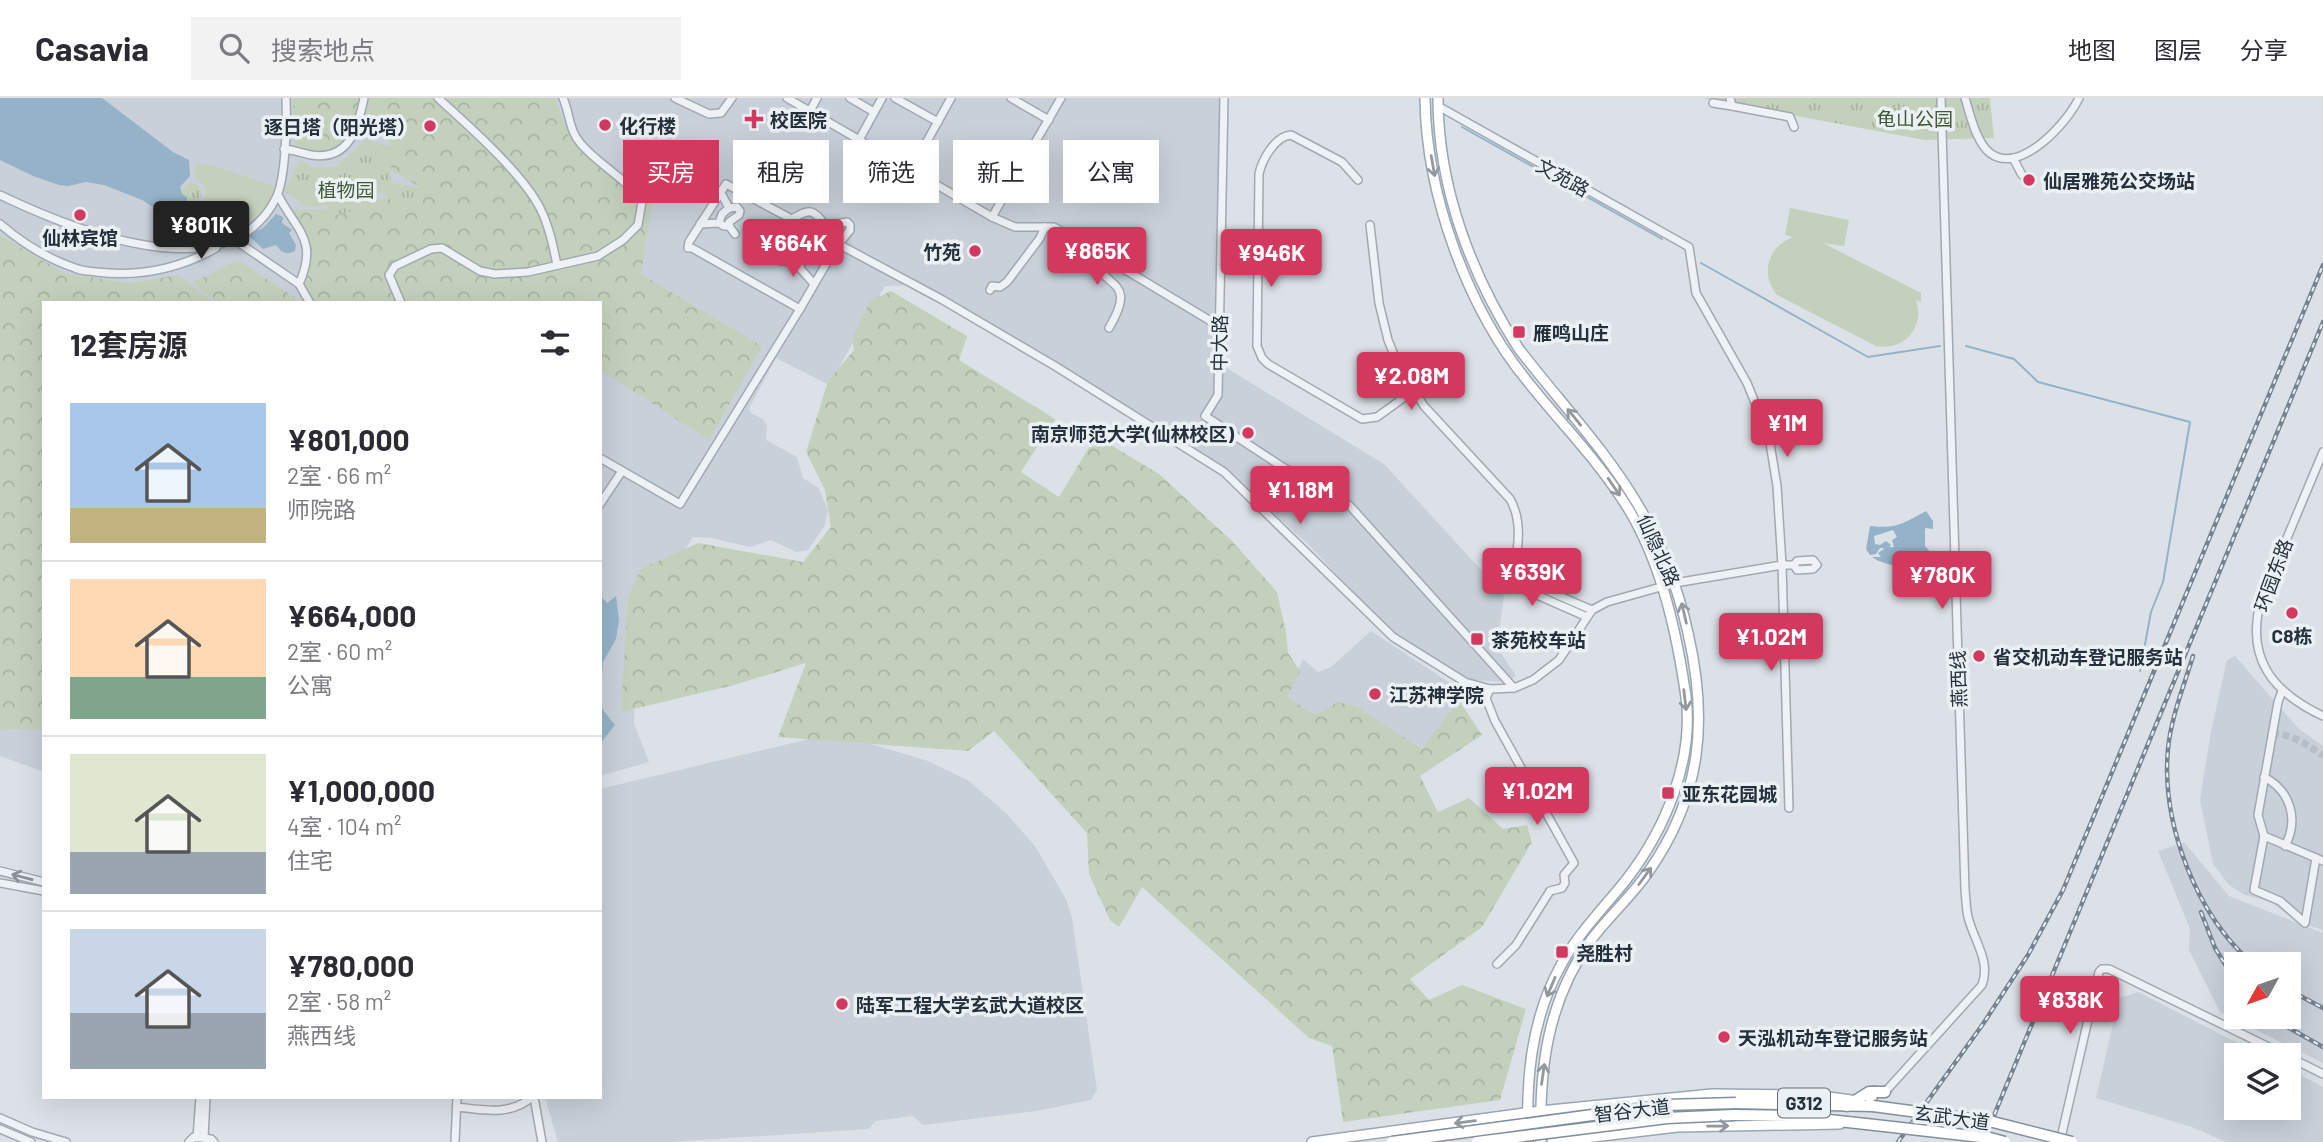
<!DOCTYPE html>
<html lang="zh">
<head>
<meta charset="utf-8">
<style>
	body { margin:0; font-family:Barlow,"Noto Sans SC",sans-serif; background:#f2f2f3; color:#2b2b33; height:100vh; display:flex; flex-direction:column; font-size:26px; white-space:nowrap }
	* { box-sizing:border-box; margin:0 }
	p { font-size:23px; color:#7c7c81 }
	.icon { flex:none; width:38px; height:38px; fill:none; stroke:currentColor; stroke-width:2; stroke-linecap:round; stroke-linejoin:round }
	.map { position:relative; flex:1; overflow:hidden }
	.panel { position:absolute; left:42px; top:203px; width:560px; height:798px; display:flex; flex-direction:column; background:#fff; border-radius:0px; box-shadow:0 7px 28px #0002 }
	.panel>* { flex:none }
	.top-card { position:absolute; left:623px; top:42px; width:665px; height:63px; display:flex; gap:14px }
	.needle { width:46px; rotate:230deg }
	.tools { position:absolute; left:2224px; top:854px; display:grid; gap:14px }
	.tools a { display:grid; place-items:center; width:77px; height:77px; border-radius:0px; background:#fff; box-shadow:0 7px 28px #0002; font-size:35px }
	.price { position:absolute; translate:-50% -60px; padding:0 16px; border-radius:7px; background:#d3395f; color:#fff; font-size:23px; line-height:46px; filter:drop-shadow(0 2px 4px #0008) }
	.price::after { content:''; position:absolute; left:50%; top:42px; width:21px; height:16px; margin-left:-10px; background:inherit; clip-path:polygon(0 0,100% 0,50% 100%) }
	.price.on { background:#222; color:#fff }
	ul { padding:0; list-style:none }
	li { display:flex; align-items:center; gap:21px; height:175px; padding:0 28px }
	li+li { border-top:2px solid #e1e1e2 }
	li span { display:grid; place-items:center; flex:none; width:196px; height:140px; border-radius:0px; color:#555 }
	li>.icon { margin-inline-start:auto }
	span .icon { width:84px; height:84px; fill:#fffc; stroke-width:1 }
	li b { font-size:30px }
	h2 { display:flex; justify-content:space-between; align-items:center; height:84px; padding:0 28px; font-size:30px }
	.tag { padding:0 24px; border-radius:0px; background:#fff; box-shadow:0 7px 28px #0002; font-size:24px; line-height:63px }
	.tag.on { background:#d3395f; color:#fff }
	header { display:flex; align-items:center; gap:42px; box-sizing:border-box; height:98px; padding:0 35px; background:#fff; border-bottom:2px solid #e1e1e2 }
	header strong { font-size:33px }
	nav { display:flex; gap:38px; margin-inline-start:auto; font-size:24px }
	.search { width:490px; height:63px; background:#f2f2f3; display:flex; align-items:center; gap:18px; box-sizing:border-box; padding:0 24px; border-radius:0px; color:#7c7c81; font-size:26px }
	.map>svg:first-child { display:block }
</style>
</head>
<body>
<header>
<strong>Casavia</strong>
<div class="search"><svg class="icon" aria-label="search" viewBox="0 0 24 24"><circle cx="10" cy="10" r="6"/><path d="M15 15l6 6"/></svg>搜索地点</div>
<nav><a>地图</a><a>图层</a><a>分享</a></nav>
</header>
<div class="map">
<svg width="2323" height="1044" viewBox="0 0 2323 1044">
	<defs>
		<pattern id="forest-crowns" width="20" height="18" patternUnits="userSpaceOnUse" patternTransform="scale(1.75)"><rect width="20" height="18" fill="#c3d1bc"/><path d="M2 6a3 3 0 1 1 6 0M12 15a3 3 0 1 1 6 0" fill="none" stroke="#a7b4a2"/></pattern>
		<pattern id="park-tufts" width="24" height="20" patternUnits="userSpaceOnUse" patternTransform="scale(1.75)"><rect width="24" height="20" fill="#c3d1bc"/><path d="M3 7l-1-3M5 7V3M7 7l1-3M15 17l-1-3M17 17v-4M19 17l1-3" fill="none" stroke="#a7b4a2"/></pattern>
	</defs>
	<rect width="100%" height="100%" fill="#dbe1e7"/>
	<g fill="#c9d0d9" fill-rule="evenodd">
		<polygon points="0,0 1226,0 1223,268 1384,366 1504,497 1497,549 1516,578 1503,584 1474,582 1454,574 1395,538 1308,446 1225,372 912,187 885,188 829,287 776,260 749,310 751,315 763,321 767,327 766,342 797,359 803,380 819,390 828,413 824,429 808,452 796,454 771,442 750,449 711,440 693,439 652,503 636,521 634,626 649,664 600,678 600,205 44,205 44,674 0,658"/>
		<polygon points="1371,533 1462,593 1465,602 1420,653 1341,604 1321,626 1285,600 1303,561 1318,574 1331,569"/>
		<polygon points="2235,558 2298,630 2323,648 2323,832 2296,823 2271,804 2245,797 2229,787 2213,766 2200,702 2211,633 2227,562"/>
		<polygon points="834,635 928,663 969,683 1006,715 1035,748 1066,801 1072,820 1097,992 1091,1002 1036,1013 923,1027 913,1018 875,1023 869,1031 670,1044 558,1044 545,999 600,999 600,691"/>
		<path d="M2184,744L2229,798L2323,835V965L2220,914L2189,852L2190,831L2158,753ZM2236,866H2289V919H2236Z"/>
		<polygon points="2138,894 2261,957 2236,957 2236,1010 2289,1010 2289,971 2323,989 2323,1044 2226,1044 2192,1029 2096,1000 2119,900"/>
	</g>
	<g fill="#c3d1bc">
		<path d="M197,66L212,67L272,87L275,89C262,125 229,144 191,146L190,133L193,115L190,112L202,105L206,95L204,88L194,78V70Z"/>
		<path d="M1790,110L1849,122L1844,148L1823,145L1921,195V204L1916,202C1925,229 1905,253 1876,248L1777,197C1760,176 1767,149 1793,139L1785,137Z"/>
	</g>
	<g fill="url(#forest-crowns)">
		<path d="M293,0H555L569,38L591,61L652,103L641,176L762,248L709,342L600,272V205H300C312,160 316,154 293,112L349,111L420,89L386,69L390,42L369,29L332,54H295Z"/>
		<polygon points="0,137 66,176 131,185 179,177 215,205 44,205 44,631 0,632"/>
		<polygon points="238,162 297,201 296,205 218,205 193,185"/>
		<polygon points="891,193 967,238 959,262 1055,321 1021,374 1059,399 1096,338 1159,376 1232,443 1277,494 1286,534 1288,555 1300,573 1287,599 1315,617 1338,604 1357,609 1422,651 1459,602 1482,637 1420,678 1438,714 1469,700 1503,731 1527,727 1532,744 1482,829 1410,881 1429,902 1462,887 1526,911 1500,1002 1343,1024 1332,948 1309,940 1142,789 1119,829 1110,822 1089,776 1087,735 994,633 968,653 778,639 806,565 734,587 621,614 628,499 641,471 698,445 803,464 831,429 825,392 806,354 828,283 854,252 852,240 870,203"/>
	</g>
	<g fill="url(#park-tufts)">
		<polygon points="1701,0 1990,0 1994,40 1925,42"/>
		<polygon points="366,41 393,50 390,84 420,90 415,108 390,106 390,99 381,94 369,98 371,109 329,119 327,107 307,109 284,93 299,64 303,63 311,69 336,69"/>
		<circle cx="192" cy="95" r="10"/>
	</g>
	<g fill="#94b3c9" fill-rule="evenodd">
		<polygon points="0,0 102,0 173,54 189,62 190,78 180,89 182,96 187,99 185,120 182,124 177,124 142,102 104,87 86,84 68,88 59,87 33,78 0,62"/>
		<path d="M276,116L283,119L282,125L292,132L289,135L296,147L295,153C285,158 282,154 276,147L263,151L248,137L263,130Z"/>
		<path d="M1926,413L1933,423V431L1925,430V448L1933,457L1929,459C1917,455 1914,466 1904,467C1895,469 1880,465 1872,459H1881L1878,455L1884,451L1883,450H1880L1876,456L1870,457L1866,451L1870,428C1896,431 1902,426 1926,413ZM1893,432L1897,439L1892,442L1894,449H1889L1891,447L1886,443L1880,447L1875,446L1874,438Z"/>
		<polygon points="600,497 607,505 616,498 619,522 616,541 603,564 600,599"/>
		<polygon points="600,608 615,627 600,646"/>
	</g>
	<g fill="none" stroke-linecap="round" stroke-linejoin="round">
		<g stroke="#94b3c9" stroke-width="2">
			<polyline points="1462,29 1662,141"/>
			<polyline points="1701,165 1868,259 1940,248"/>
			<polyline points="1966,248 2014,261 2038,284 2190,324 2163,484 2151,514 2140,573"/>
		</g>
		<path stroke="#b7bec5" stroke-width="7" stroke-dasharray="7 3.5" stroke-linecap="butt" d="M2272,635C2293,637 2307,646 2323,658"/>
		<g stroke="#a1a8b1" stroke-width="10">
			<g id="minor">
				<path d="M438,0C468,27 523,76 540,110C549,128 553,147 557,167"/>
				<polyline points="675,0 709,16 721,15 732,0"/>
				<polyline points="787,0 992,119 1015,129 1054,129 1219,228"/>
				<polyline points="850,0 874,14"/>
				<polyline points="895,0 938,24"/>
				<polyline points="1011,0 1049,22"/>
				<polyline points="1224,0 1218,297 1205,318 1281,368 1350,408 1514,590"/>
				<polyline points="1730,0 1732,8 1790,19 1794,29"/>
				<path d="M1965,0C1970,16 1976,44 1990,55C2020,78 2068,24 2079,0"/>
				<polyline points="1713,5 1732,8"/>
				<polyline points="810,13 817,0"/>
				<polyline points="859,42 882,0"/>
				<path d="M284,51C294,52 302,55 311,57C350,63 358,29 364,0"/>
				<polyline points="2013,60 2022,77"/>
				<polyline points="911,72 951,0"/>
				<path d="M1358,82L1342,64L1291,37C1275,38 1262,62 1259,76L1257,248L1262,260L1268,266L1362,321L1377,319L1413,293"/>
				<path d="M0,97C69,130 228,197 276,100C286,80 287,23 286,0"/>
				<path d="M278,97C296,132 319,142 299,186"/>
				<polyline points="992,119 1061,0"/>
				<path d="M790,122C810,111 811,109 826,128L847,124L850,127V132L841,143"/>
				<polyline points="719,125 724,128 729,128 729,124 739,117 740,113 737,109 729,110"/>
				<path d="M0,126C21,144 48,161 75,170C81,173 89,173 96,174C138,179 179,171 216,150"/>
				<polyline points="700,126 719,125 722,116 729,110 721,95"/>
				<path d="M1370,127L1379,205L1388,242L1398,267L1424,308L1510,401C1525,427 1516,458 1512,486L1587,519"/>
				<polyline points="729,128 735,136"/>
				<polyline points="229,142 232,140 299,186 310,205"/>
				<polyline points="792,142 798,147 806,147 807,150 824,150 832,154"/>
				<path d="M1094,153C1097,194 1141,176 1109,230"/>
				<polyline points="791,160 814,186"/>
				<polyline points="780,163 789,163 798,150 798,147"/>
				<polyline points="799,167 804,163 807,150"/>
				<polyline points="990,192 992,188 1000,189 1007,184 1040,140 1045,129"/>
				<path d="M401,205L389,177L395,168L431,151L442,150L480,173L495,176L528,174L598,158L623,142L638,127L642,104C626,80 600,68 581,46C569,33 570,16 563,0"/>
				<polyline points="800,211 692,150 688,150 689,144 726,86 941,201 1055,268 1224,374 1393,539 1465,584 1490,591 1514,590 1533,582 1559,562 1592,512 1607,504 1675,485 1782,467 1777,388 1769,339 1747,285 1696,195 1689,149 1438,8"/>
				<path d="M2323,354L2261,502C2245,560 2272,594 2323,618"/>
				<polyline points="600,360 680,406 800,211 837,147"/>
				<polyline points="600,406 622,373"/>
				<polyline points="1513,478 1592,512"/>
				<polyline points="1490,591 1486,600 1495,623 1574,765 1564,777 1565,785 1562,790 1550,793 1516,847 1497,866"/>
				<polyline points="2282,593 2278,604 2258,717 2264,738 2323,763"/>
				<path d="M2264,679C2291,693 2299,722 2285,748"/>
				<polyline points="1789,710 1782,467 1794,467 1797,472 1813,471 1817,467 1813,462 1797,463 1794,467"/>
				<polyline points="2264,738 2254,792 2280,803 2305,825 2316,760"/>
				<polyline points="0,773 44,784"/>
				<polyline points="0,785 44,793"/>
				<polyline points="2289,959 2323,976"/>
				<path d="M1885,994L1982,887C1991,863 1974,843 1968,819C1966,810 1966,801 1965,792L1941,0"/>
				<polyline points="534,999 542,1044"/>
				<path d="M457,1009C484,1012 510,1018 532,999"/>
				<polyline points="0,1020 32,1034 66,1044"/>
				<polyline points="0,1031 31,1044"/>
				<polyline points="197,1040 200,999"/>
				<polyline points="204,1040 206,999"/>
				<polyline points="189,1044 194,1039 211,1041 214,1044"/>
				<polyline points="455,1044 457,999"/>
				<polyline points="2060,1044 2099,874 2102,871 2109,871 2285,957"/>
			</g>
		</g>
		<g stroke="#9aa6b3" stroke-width="12">
			<g id="major">
				<path d="M1425,0C1426,96 1467,210 1528,284C1562,327 1600,364 1629,412C1662,467 1677,536 1686,599C1694,663 1665,732 1626,782C1603,811 1577,836 1560,869C1530,924 1526,984 1528,1044"/>
				<path d="M1438,0C1438,89 1471,177 1519,251C1559,303 1605,351 1638,407C1662,447 1678,490 1688,535C1708,622 1702,697 1649,773C1632,798 1609,818 1591,842C1547,904 1539,971 1541,1044"/>
				<polyline points="1312,1044 1540,1013 1712,996 1814,997 1858,1003"/>
				<polyline points="1552,1044 1677,1029 1840,1026"/>
			</g>
		</g>
		<g stroke="#82909e" stroke-width="13">
			<g id="highway">
				<polyline points="1736,1005 1873,1008 1871,1001 1873,994 1885,994"/>
				<polyline points="1847,1008 1869,994 1877,994"/>
				<polyline points="1734,1017 1792,1018 1866,1026"/>
			</g>
		</g>
		<use href="#minor" stroke="#eef1f5" stroke-width="7"/>
		<use href="#major" stroke="#fff" stroke-width="9"/>
		<use href="#highway" stroke="#fff" stroke-width="10"/>
		<g stroke="#748291" stroke-width="4.5">
			<g id="rail">
				<path d="M2193,558C2184,588 2171,619 2168,651C2161,725 2196,817 2253,866"/>
				<polyline points="2201,814 2215,850 2236,884"/>
				<polyline points="2289,892 2323,910"/>
				<polyline points="2270,919 2323,949"/>
				<polyline points="1898,1044 1983,926 2028,857 2063,792 2323,167"/>
				<polyline points="1983,1044 2323,224"/>
			</g>
		</g>
		<use href="#rail" stroke="#ebf0f4" stroke-width="2" stroke-dasharray="5" stroke-linecap="butt"/>
		<g stroke="#82909e" stroke-width="13" stroke-linecap="butt">
			<g id="highway-bridge">
				<polyline points="1873,1008 1993,1024 2072,1044"/>
				<polyline points="1866,1026 1990,1040 2005,1044"/>
				<polyline points="1392,1044 1666,1007 1736,1005"/>
				<polyline points="1477,1044 1667,1020 1734,1017"/>
			</g>
		</g>
		<use href="#highway-bridge" stroke="#fff" stroke-width="10"/>
	</g>
	<defs><path id="oneway-shaft" d="M-6 0H5M1.5-3L5.5 0L1.5 3" fill="none" stroke-width="1.6" stroke-linecap="round" stroke-linejoin="round" transform="scale(1.75)"/></defs>
	<g stroke="#92989e">
		<use href="#oneway-shaft" transform="translate(1433 68) rotate(80)"/>
		<use href="#oneway-shaft" transform="translate(1574 319) rotate(-129)"/>
		<use href="#oneway-shaft" transform="translate(1614 389) rotate(56)"/>
		<use href="#oneway-shaft" transform="translate(1684 515) rotate(-103)"/>
		<use href="#oneway-shaft" transform="translate(1685 602) rotate(83)"/>
		<use href="#oneway-shaft" transform="translate(1645 778) rotate(-54)"/>
		<use href="#oneway-shaft" transform="translate(1551 889) rotate(113)"/>
		<use href="#oneway-shaft" transform="translate(1543 976) rotate(-82)"/>
		<use href="#oneway-shaft" transform="translate(1465 1024) rotate(173)"/>
		<use href="#oneway-shaft" transform="translate(1718 1028) rotate(-1)"/>
	</g>
	<use stroke="#8a9099" href="#oneway-shaft" transform="translate(22 779) rotate(-165)"/>
	<g fill="#d3395f" stroke="#ebf0f4" stroke-width="2.5">
		<path d="M750.5 10.5h7v7h7v7h-7v7h-7v-7h-7v-7h7z"/>
		<circle cx="605" cy="27" r="7"/>
		<circle cx="430" cy="28" r="7"/>
		<circle cx="2029" cy="82" r="7"/>
		<circle cx="80" cy="117" r="7"/>
		<circle cx="975" cy="153" r="7"/>
		<rect x="1512" y="227" width="14" height="14" rx="3.5"/>
		<circle cx="1248" cy="335" r="7"/>
		<circle cx="2292" cy="515" r="7"/>
		<rect x="1470" y="534" width="14" height="14" rx="3.5"/>
		<circle cx="1979" cy="558" r="7"/>
		<circle cx="1375" cy="596" r="7"/>
		<rect x="1661" y="688" width="14" height="14" rx="3.5"/>
		<rect x="1555" y="847" width="14" height="14" rx="3.5"/>
		<circle cx="842" cy="906" r="7"/>
		<circle cx="1724" cy="939" r="7"/>
	</g>
	<g text-anchor="middle" dominant-baseline="central" stroke-width="7" stroke-linejoin="round" paint-order="stroke">
		<rect fill="#ebf0f4" stroke="#606a74" stroke-width="2" x="1778" y="990.5" width="52" height="29" rx="5"/>
		<g font-size="18" font-weight="bold" fill="#25303d">
			<text x="1804" y="1005">G312</text>
		</g>
		<g font-size="19" fill="#3d5932" stroke="#ebf0f4">
			<text x="1915" y="20">龟山公园</text>
			<text x="346" y="91">植物园</text>
		</g>
		<g font-size="19" font-weight="bold" fill="#25303d" stroke="#ebf0f4" text-anchor="start">
			<text x="770" y="21">校医院</text>
			<text x="619" y="27">化行楼</text>
			<text x="416" y="28" text-anchor="end">逐日塔（阳光塔）</text>
			<text x="2043" y="82">仙居雅苑公交场站</text>
			<text x="80" y="139" text-anchor="middle">仙林宾馆</text>
			<text x="961" y="153" text-anchor="end">竹苑</text>
			<text x="1533" y="234">雁鸣山庄</text>
			<text x="1234" y="335" text-anchor="end">南京师范大学(仙林校区)</text>
			<text x="2292" y="537" text-anchor="middle">C8栋</text>
			<text x="1491" y="541">茶苑校车站</text>
			<text x="1993" y="558">省交机动车登记服务站</text>
			<text x="1389" y="596">江苏神学院</text>
			<text x="1682" y="695">亚东花园城</text>
			<text x="1576" y="854">尧胜村</text>
			<text x="856" y="906">陆军工程大学玄武大道校区</text>
			<text x="1738" y="939">天泓机动车登记服务站</text>
		</g>
		<g font-size="19" fill="#25303d" stroke="#ebf0f4">
			<text transform="translate(1563 79) rotate(29)">文苑路</text>
			<text transform="translate(1219 245) rotate(-89)">中大路</text>
			<text transform="translate(1659 452) rotate(66)">仙隐北路</text>
			<text transform="translate(2273 477) rotate(-70)">环园东路</text>
			<text transform="translate(1958 581) rotate(-92)">燕西线</text>
			<text transform="translate(1632 1012) rotate(-7)">智谷大道</text>
			<text transform="translate(1952 1019) rotate(8)">玄武大道</text>
		</g>
	</g>
</svg>
<div class="tools">
<a><svg class="needle" viewBox="-14 -14 28 28"><path d="M0-13l5 13h-10z" fill="#e53935"/><path d="M0 13l5-13h-10z" fill="#7c7c81"/></svg></a>
<a><svg class="icon" aria-label="layers" viewBox="0 0 24 24"><path d="M12 4l9 5-9 5-9-5zM3 14l9 5 9-5"/></svg></a>
</div>
<b class="price on" style="left:201px;top:163px">¥801K</b>
<b class="price" style="left:793px;top:181px">¥664K</b>
<b class="price" style="left:1097px;top:189px">¥865K</b>
<b class="price" style="left:1271px;top:191px">¥946K</b>
<b class="price" style="left:1411px;top:314px">¥2.08M</b>
<b class="price" style="left:1787px;top:361px">¥1M</b>
<b class="price" style="left:1300px;top:428px">¥1.18M</b>
<b class="price" style="left:1532px;top:510px">¥639K</b>
<b class="price" style="left:1942px;top:513px">¥780K</b>
<b class="price" style="left:1771px;top:575px">¥1.02M</b>
<b class="price" style="left:1537px;top:729px">¥1.02M</b>
<b class="price" style="left:2070px;top:938px">¥838K</b>
<div class="top-card">
<a class="tag on">买房</a>
<a class="tag">租房</a>
<a class="tag">筛选</a>
<a class="tag">新上</a>
<a class="tag">公寓</a>
</div>
<section class="panel">
<h2>12套房源<svg class="icon" aria-label="filters" viewBox="0 0 24 24"><path d="M4 7h16M4 17h16"/><circle cx="9" cy="7" r="2"/><circle cx="15" cy="17" r="2"/></svg></h2>
<ul>
<li><span style="background:linear-gradient(#a9c7e8 75%,#c2b280 0)"><svg class="icon" aria-label="home" viewBox="0 0 24 24"><path d="M3 11l9-7 9 7M6 9v11h12V9"/></svg></span><div><b>¥801,000</b><p>2室 · 66 m²</p><p>师院路</p></div></li>
<li><span style="background:linear-gradient(#ffd9b3 70%,#7fa58c 0)"><svg class="icon" aria-label="home" viewBox="0 0 24 24"><path d="M3 11l9-7 9 7M6 9v11h12V9"/></svg></span><div><b>¥664,000</b><p>2室 · 60 m²</p><p>公寓</p></div></li>
<li><span style="background:linear-gradient(#dfe7d0 70%,#9aa5b1 0)"><svg class="icon" aria-label="home" viewBox="0 0 24 24"><path d="M3 11l9-7 9 7M6 9v11h12V9"/></svg></span><div><b>¥1,000,000</b><p>4室 · 104 m²</p><p>住宅</p></div></li>
<li><span style="background:linear-gradient(#c9d6e8 60%,#9aa5b1 0)"><svg class="icon" aria-label="home" viewBox="0 0 24 24"><path d="M3 11l9-7 9 7M6 9v11h12V9"/></svg></span><div><b>¥780,000</b><p>2室 · 58 m²</p><p>燕西线</p></div></li>
</ul>
</section>
</div>
</body>
</html>
